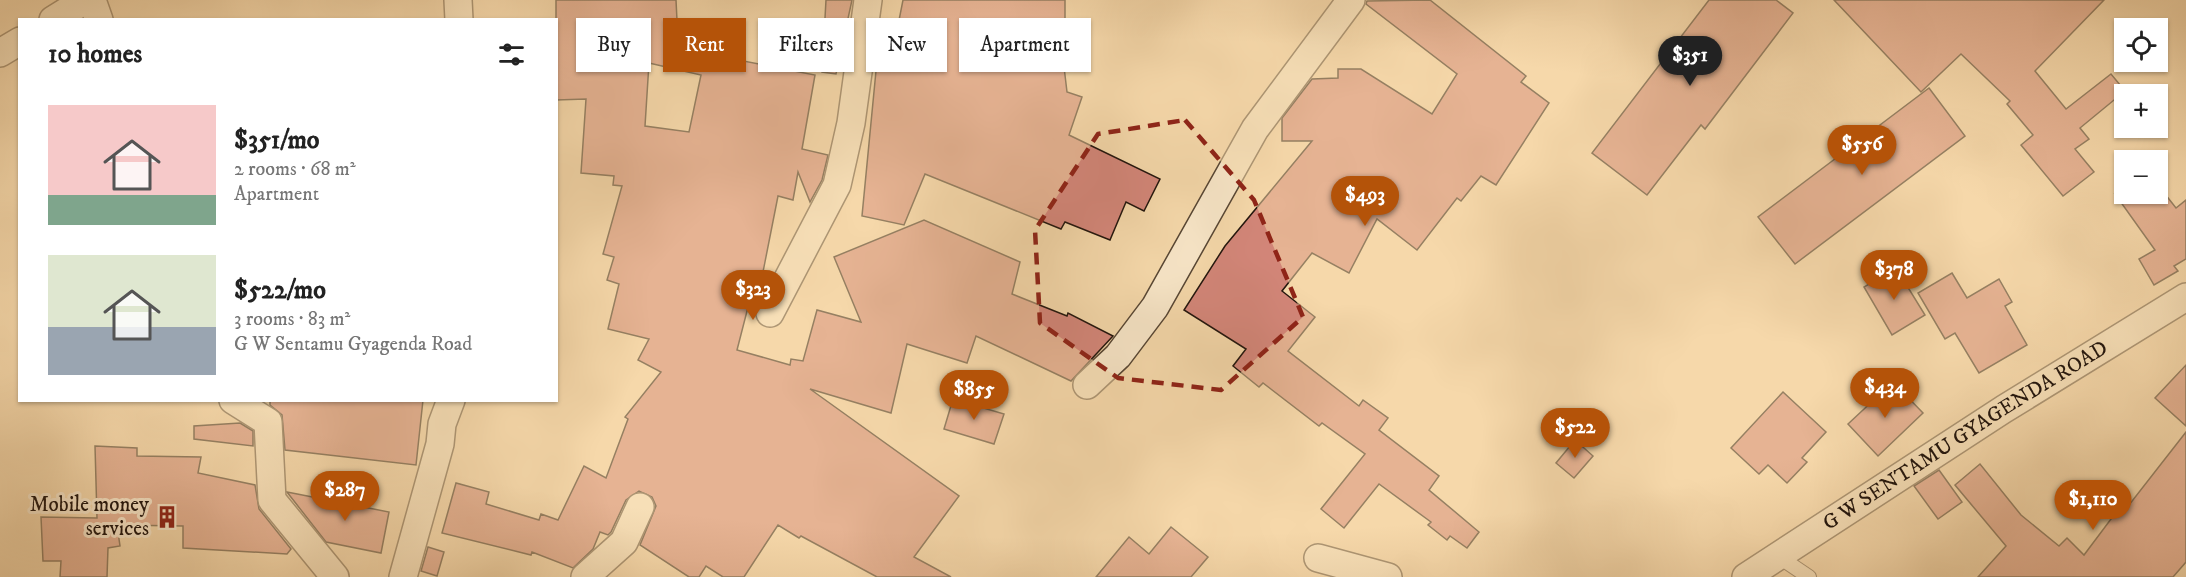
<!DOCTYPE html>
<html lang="en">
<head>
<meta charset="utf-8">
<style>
	body { margin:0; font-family:"IM FELL DW Pica",serif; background:#f6f6f6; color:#222; height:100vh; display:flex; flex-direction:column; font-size:22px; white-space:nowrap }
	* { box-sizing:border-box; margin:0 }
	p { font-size:20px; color:#767676 }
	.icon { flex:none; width:33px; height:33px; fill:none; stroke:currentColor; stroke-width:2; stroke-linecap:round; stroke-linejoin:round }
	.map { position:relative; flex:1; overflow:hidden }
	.drawer { position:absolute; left:18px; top:18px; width:540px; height:384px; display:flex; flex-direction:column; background:#fff; border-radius:0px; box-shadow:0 2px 4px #0004 }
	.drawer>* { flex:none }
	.top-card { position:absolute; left:576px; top:18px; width:570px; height:54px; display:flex; gap:12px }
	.tools { position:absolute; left:2114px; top:18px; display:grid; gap:12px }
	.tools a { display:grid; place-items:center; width:54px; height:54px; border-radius:0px; background:#fff; box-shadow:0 2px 4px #0004; font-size:30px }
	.price { position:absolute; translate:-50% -51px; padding:0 14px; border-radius:21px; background:#b45309; color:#fff; font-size:20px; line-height:39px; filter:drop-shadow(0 2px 3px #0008) }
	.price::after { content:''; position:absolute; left:50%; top:36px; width:18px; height:14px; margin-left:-9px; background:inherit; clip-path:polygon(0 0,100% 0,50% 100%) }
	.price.active { background:#222; color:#fff }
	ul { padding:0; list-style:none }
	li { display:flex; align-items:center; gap:18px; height:150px; padding:0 30px }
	li span { display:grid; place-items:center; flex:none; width:168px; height:120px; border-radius:0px; color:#555 }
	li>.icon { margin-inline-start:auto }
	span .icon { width:72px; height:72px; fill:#fffc; stroke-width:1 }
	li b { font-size:26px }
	h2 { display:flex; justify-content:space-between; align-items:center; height:72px; padding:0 30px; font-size:26px }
	.tag { padding:0 21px; border-radius:0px; background:#fff; box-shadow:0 2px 4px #0004; font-size:21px; line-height:54px }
	.tag.active { background:#b45309; color:#fff }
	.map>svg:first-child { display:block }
</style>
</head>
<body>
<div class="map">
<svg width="2186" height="577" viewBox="0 0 2186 577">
	<rect width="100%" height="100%" fill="#f5d8aa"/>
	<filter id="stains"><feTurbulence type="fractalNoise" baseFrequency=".00333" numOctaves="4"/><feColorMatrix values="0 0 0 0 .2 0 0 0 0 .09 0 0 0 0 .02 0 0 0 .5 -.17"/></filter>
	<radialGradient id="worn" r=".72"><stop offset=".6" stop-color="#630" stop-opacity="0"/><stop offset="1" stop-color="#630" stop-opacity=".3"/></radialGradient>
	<g fill="#d38679" stroke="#22150d" stroke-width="1.5" fill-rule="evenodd">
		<path d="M556,0H676L678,41L739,55L738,60L815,75L802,149L828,155L822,180L810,202L798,172L793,200L778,196L762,277L756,276L737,350L790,365L791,359L803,361L817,310L861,322L834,257L924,220L1020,262L1012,294L1067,316L1068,313L1113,336L1071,381L976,336L967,363L907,344L891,413L810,389L959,496L914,557L951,577H877L801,536L799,538L778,525L744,577H723L706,566L699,577H689L640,545L656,506L652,497L639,491L626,500L611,532L608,535L600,532L593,549L573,568L532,552L531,555L442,533L456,483L489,492L486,504L539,520L541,514L558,520L584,466L606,478L628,419L625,417L661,372L638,360L649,339L608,329L619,284L607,280L614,257L603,254L622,186L613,185L614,176L581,173L586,99L556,100ZM649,63L701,75L689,132L645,126Z"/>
		<polygon points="826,0 852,0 836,74 822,72"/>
		<polygon points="903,0 1065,0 1065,33 1060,33 1067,92 1082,97 1069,135 1160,179 1144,211 1126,202 1110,240 1065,222 1061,229 925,174 904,225 862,216 876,71 889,71"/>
		<polygon points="1430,0 1526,76 1521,82 1549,103 1496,185 1481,176 1461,201 1457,198 1417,250 1377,219 1349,273 1312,253 1282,291 1315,317 1288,351 1359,406 1363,400 1388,418 1379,430 1439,476 1429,490 1479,532 1467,548 1450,536 1447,540 1428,525 1431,522 1379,484 1344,528 1321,509 1365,454 1322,423 1319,426 1263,383 1259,387 1233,366 1246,349 1184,310 1225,246 1312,141 1282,141 1282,118 1312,79 1338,78 1338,69 1361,69 1432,114 1457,74 1366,4 1367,1"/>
		<polygon points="1709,0 1776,0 1793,13 1705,129 1701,125 1647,195 1592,153"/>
		<polygon points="1834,0 2104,0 2035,71 2066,109 2111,74 2125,91 2080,128 2089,139 2075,149 2094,172 2063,196 2021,145 2033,135 2007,104 2010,101 1961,54 1921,92"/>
		<polygon points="1929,88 1965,136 1795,264 1758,217"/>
		<polygon points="2115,194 2165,194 2176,208 2186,200 2186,259 2174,266 2178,271 2154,285 2139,259 2155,250"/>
		<polygon points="1896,268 1925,315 1892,335 1864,287"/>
		<polygon points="1952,273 1967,298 1999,279 2012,302 2005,306 2027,345 1979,373 1955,333 1945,339 1918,293"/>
		<polygon points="2186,365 2186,426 2155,398"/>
		<polygon points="1893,382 1923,413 1878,456 1848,424"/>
		<polygon points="1783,392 1826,432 1802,458 1807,462 1787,483 1768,465 1759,474 1731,448"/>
		<polygon points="953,399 1004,414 994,444 944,429"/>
		<polygon points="270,400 423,400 416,465 285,450 282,415 270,405"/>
		<polygon points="240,423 253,431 253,446 194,439 194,426"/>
		<polygon points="2186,432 2186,562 2173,577 1978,577 2006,546 1955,485 1980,464 2021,515 2059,546 2067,538 2084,555 2117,511 2122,514"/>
		<polygon points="1575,440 1593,456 1574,478 1556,463"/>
		<polygon points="95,446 137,448 137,456 201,457 198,473 255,485 259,509 291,549 287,554 183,548 183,526 117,525 120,546 108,548 107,577 60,577 61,561 43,561 41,517 97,518"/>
		<polygon points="1939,470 1962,502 1938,519 1914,486"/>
		<polygon points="287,492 389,512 381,553 326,542"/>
		<polygon points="1171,527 1208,557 1191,577 1096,577 1129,537 1149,554"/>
		<polygon points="428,547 444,552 437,576 421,571"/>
	</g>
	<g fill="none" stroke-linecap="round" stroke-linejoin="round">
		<g stroke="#574634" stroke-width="16">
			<polyline id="lane" points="1778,556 1809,577"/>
		</g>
		<g stroke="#574634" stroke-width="30">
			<g id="street">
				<polyline points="92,0 99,20"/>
				<polyline points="458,0 459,20"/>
				<polyline points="53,20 85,0"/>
				<polyline points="0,53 20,41"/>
				<polyline points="770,313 837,185 851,123 868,0"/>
				<polyline points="1087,385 1118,356 1155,307 1255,129 1351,0"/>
				<polyline points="233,400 268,422 272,500 335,577"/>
				<polyline points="1318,558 1388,577"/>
				<polyline points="403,577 440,444 442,424 451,400"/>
				<polyline points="585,577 624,542 640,507"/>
				<path id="s1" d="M1746,577L2004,409L2186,297"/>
			</g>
		</g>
		<use href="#lane" stroke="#f8e6c8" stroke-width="14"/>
		<use href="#street" stroke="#f8e6c8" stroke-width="27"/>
	</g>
	<path d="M0 0H2186V577H0ZM1185,120L1254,200L1303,317L1221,390L1118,378L1040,323L1035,230L1098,134Z" fill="#f5d8aa" fill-opacity=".55" fill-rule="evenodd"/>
	<path fill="none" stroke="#8f2418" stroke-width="4.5" stroke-dasharray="12 8" stroke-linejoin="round" d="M1185,120L1254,200L1303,317L1221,390L1118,378L1040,323L1035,230L1098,134Z"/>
	<defs>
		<g id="building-bare" transform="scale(1.8)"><path d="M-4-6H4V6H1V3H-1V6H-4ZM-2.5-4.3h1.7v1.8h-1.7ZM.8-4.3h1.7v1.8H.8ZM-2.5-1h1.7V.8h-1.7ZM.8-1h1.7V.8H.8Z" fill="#8f2418" stroke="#f8e6c8" stroke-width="2.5" paint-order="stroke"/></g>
	</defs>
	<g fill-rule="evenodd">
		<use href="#building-bare" x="167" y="517"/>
	</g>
	<g text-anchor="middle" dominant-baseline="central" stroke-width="6" stroke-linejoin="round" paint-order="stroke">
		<g font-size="21" fill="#22150d" stroke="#f8e6c8">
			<text stroke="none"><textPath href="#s1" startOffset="261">G W SENTAMU GYAGENDA ROAD</textPath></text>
		</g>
		<g font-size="21" fill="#22150d" stroke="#f8e6c8" text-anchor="end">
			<text x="149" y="505">Mobile money<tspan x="149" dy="24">services</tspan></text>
		</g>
	</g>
	<rect width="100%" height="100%" filter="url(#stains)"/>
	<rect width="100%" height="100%" fill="url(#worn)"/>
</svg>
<div class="tools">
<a><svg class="icon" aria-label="locate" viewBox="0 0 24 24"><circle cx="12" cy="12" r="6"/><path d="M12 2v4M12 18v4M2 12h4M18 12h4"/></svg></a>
<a>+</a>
<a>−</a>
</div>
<b class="price active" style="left:1690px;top:87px">$351</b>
<b class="price" style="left:1862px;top:176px">$556</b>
<b class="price" style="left:1365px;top:227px">$493</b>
<b class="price" style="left:1894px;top:301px">$378</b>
<b class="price" style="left:753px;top:321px">$323</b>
<b class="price" style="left:1885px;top:419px">$434</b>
<b class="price" style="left:974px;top:421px">$855</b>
<b class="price" style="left:1575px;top:459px">$522</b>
<b class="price" style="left:345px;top:522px">$287</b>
<b class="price" style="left:2093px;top:531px">$1,110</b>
<div class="top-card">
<a class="tag">Buy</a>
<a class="tag active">Rent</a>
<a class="tag">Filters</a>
<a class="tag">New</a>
<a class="tag">Apartment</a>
</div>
<section class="drawer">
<h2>10 homes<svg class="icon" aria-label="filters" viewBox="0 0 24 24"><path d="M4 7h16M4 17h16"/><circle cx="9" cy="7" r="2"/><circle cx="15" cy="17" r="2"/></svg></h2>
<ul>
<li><span style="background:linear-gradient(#f6c9c9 75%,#7fa58c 0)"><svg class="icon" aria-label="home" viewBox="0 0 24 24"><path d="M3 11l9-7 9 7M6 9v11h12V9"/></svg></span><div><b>$351/mo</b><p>2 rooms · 68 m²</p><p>Apartment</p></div></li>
<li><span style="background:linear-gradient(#dfe7d0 60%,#9aa5b1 0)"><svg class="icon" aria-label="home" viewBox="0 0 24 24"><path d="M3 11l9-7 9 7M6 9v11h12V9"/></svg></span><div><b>$522/mo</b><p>3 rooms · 83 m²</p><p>G W Sentamu Gyagenda Road</p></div></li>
</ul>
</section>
</div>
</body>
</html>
